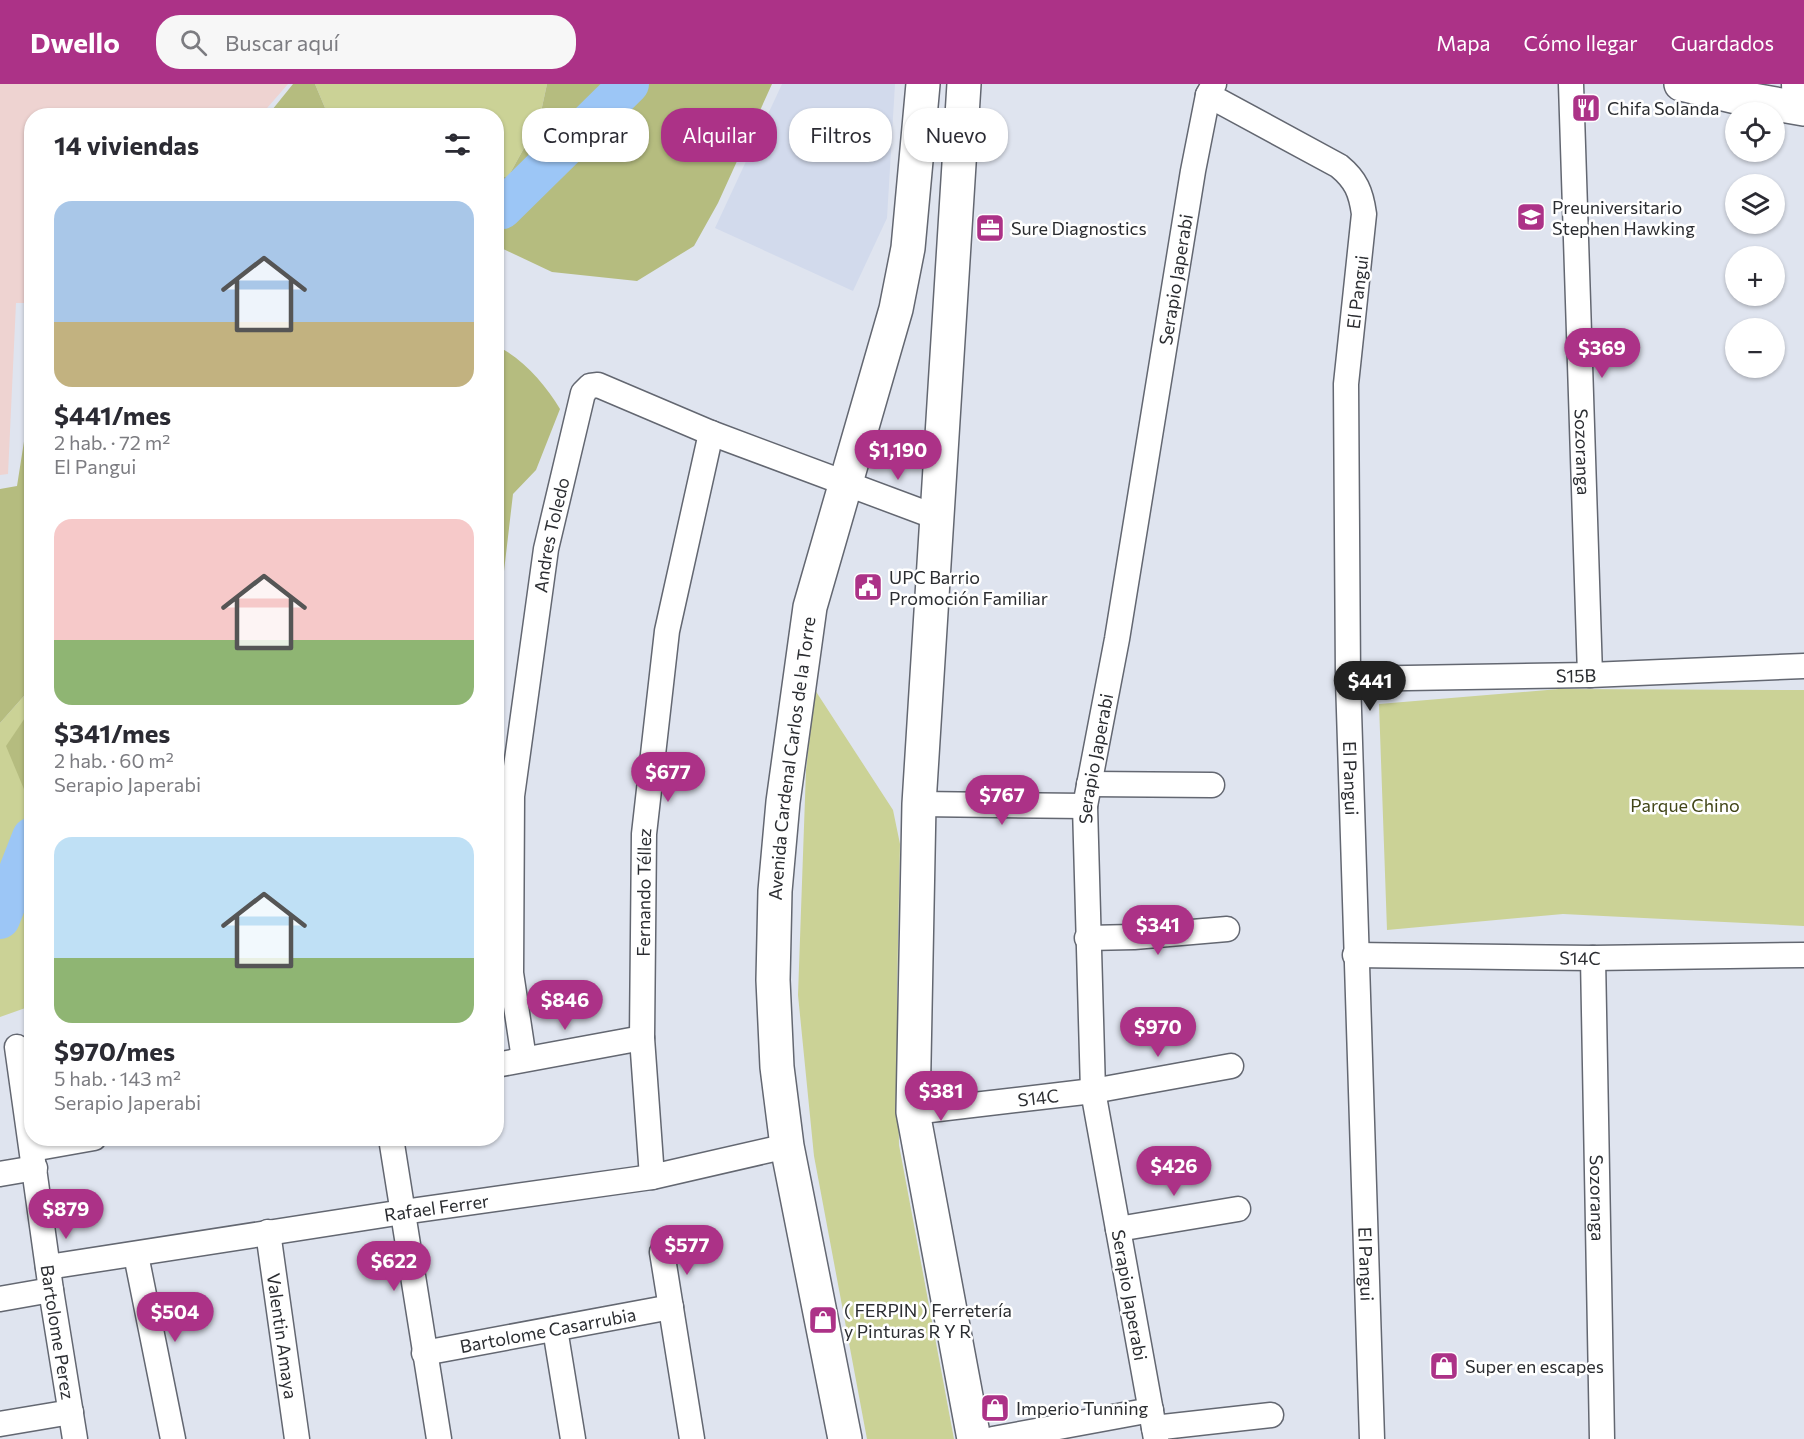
<!DOCTYPE html>
<html lang="es">
<head>
<meta charset="utf-8">
<style>
	body { margin:0; font-family:Commissioner,sans-serif; background:#f7f7f7; color:#2b2b33; height:100vh; display:flex; flex-direction:column; font-size:22px; white-space:nowrap }
	* { box-sizing:border-box; margin:0 }
	p { font-size:20px; color:#7c7c81 }
	.icon { flex:none; width:33px; height:33px; fill:none; stroke:currentColor; stroke-width:2; stroke-linecap:round; stroke-linejoin:round }
	.map { position:relative; flex:1; overflow:hidden }
	.drawer { position:absolute; left:24px; top:24px; width:480px; height:1038px; display:flex; flex-direction:column; background:#fff; border-radius:24px; box-shadow:0 2px 4px #0004 }
	.drawer>* { flex:none }
	.banner { position:absolute; left:522px; top:24px; width:570px; height:54px; display:flex; gap:12px }
	.controls { position:absolute; left:1725px; top:18px; display:grid; gap:12px }
	.controls a { display:grid; place-items:center; width:60px; height:60px; border-radius:50%; background:#fff; box-shadow:0 2px 4px #0004; font-size:30px }
	.price { position:absolute; translate:-50% -51px; padding:0 14px; border-radius:21px; background:#ac3287; color:#fff; font-size:20px; line-height:39px; filter:drop-shadow(0 2px 3px #0008) }
	.price::after { content:''; position:absolute; left:50%; top:36px; width:18px; height:14px; margin-left:-9px; background:inherit; clip-path:polygon(0 0,100% 0,50% 100%) }
	.price.active { background:#222; color:#fff }
	ul { padding:0; list-style:none }
	li { display:grid; align-content:center; gap:12px; height:318px; padding:0 30px }
	li span { display:grid; place-items:center; height:186px; border-radius:18px; color:#555 }
	li>.icon { margin-inline-start:auto }
	span .icon { width:108px; height:108px; fill:#fffc; stroke-width:1 }
	li b { font-size:26px }
	h2 { display:flex; justify-content:space-between; align-items:center; height:72px; padding:0 30px; font-size:26px }
	.tag { padding:0 21px; border-radius:24px; background:#fff; box-shadow:0 2px 4px #0004; font-size:21px; line-height:54px }
	.tag.active { background:#ac3287; color:#fff }
	header { display:flex; align-items:center; gap:36px; box-sizing:border-box; height:84px; padding:0 30px; background:#ac3287; color:#fff }
	header strong { font-size:28px }
	nav { display:flex; gap:33px; margin-inline-start:auto; font-size:21px }
	.search { width:420px; height:54px; background:#f7f7f7; display:flex; align-items:center; gap:15px; box-sizing:border-box; padding:0 21px; border-radius:24px; color:#7c7c81; font-size:22px }
	.map>svg:first-child { display:block }
</style>
</head>
<body>
<header>
<strong>Dwello</strong>
<div class="search"><svg class="icon" aria-label="search" viewBox="0 0 24 24"><circle cx="10" cy="10" r="6"/><path d="M15 15l6 6"/></svg>Buscar aquí</div>
<nav><a>Mapa</a><a>Cómo llegar</a><a>Guardados</a></nav>
</header>
<div class="map">
<svg width="1804" height="1355" viewBox="0 0 1804 1355">
	<rect width="100%" height="100%" fill="#dfe4ef"/>
	<polygon fill="#d2daec" points="782,0 895,0 887,134 853,207 715,144"/>
	<polygon fill="#eed3d1" points="0,0 288,0 261,31 32,32 31,219 16,219 8,390 0,391"/>
	<g fill="#cbd296">
		<polygon points="315,0 547,0 539,37 508,93 497,93 496,32 328,31"/>
		<polygon points="31,604 31,625 10,659 31,722 31,922 0,933 0,639"/>
		<polygon points="1559,605 1804,606 1804,842 1563,830 1387,846 1379,620"/>
		<polygon points="815,606 893,726 900,760 897,909 899,1061 954,1355 867,1355 814,1072 798,911 806,686"/>
	</g>
	<g fill="#b5bc7f">
		<polygon points="293,0 315,0 328,31 268,31"/>
		<polygon points="547,0 772,0 718,119 694,162 637,197 552,188 497,162 497,93 508,93 539,37"/>
		<path d="M497,262C522,274 546,301 560,325L536,386L513,410L504,487L497,493Z"/>
		<polygon points="31,313 31,604 0,639 0,405 17,402"/>
		<polygon points="31,625 31,722 6,662"/>
	</g>
	<g fill="none" stroke-linecap="round" stroke-linejoin="round">
		<g stroke="#9cc6f6" stroke-width="40">
			<polyline points="496,124 502,125 629,0"/>
			<polyline points="0,835 32,753"/>
		</g>
		<g stroke="#636771" stroke-width="27">
			<g id="street">
				<path id="s1" d="M1571,0L1590,591"/>
				<polyline points="1794,0 1795,24"/>
				<path id="s2" d="M1208,11L1339,82C1356,96 1361,108 1364,130L1346,300L1348,595L1372,1355"/>
				<path id="s3" d="M1348,595L1590,591L1804,582"/>
				<polyline points="1089,700 1212,701"/>
				<polyline points="919,720 1085,722"/>
				<polyline points="1087,854 1134,853 1227,845"/>
				<path id="s4" d="M1355,871L1593,874L1804,871"/>
				<path id="s5" d="M1593,874L1602,1355"/>
				<path id="s6" d="M17,963L51,1206L75,1355"/>
				<path id="s7" d="M524,975L511,889L512,712L546,465L583,309L590,302L598,301L711,349L936,433"/>
				<polyline points="496,981 642,954"/>
				<path id="s8" d="M913,1028L1093,1007L1231,982"/>
				<polyline points="391,1054 439,1355"/>
				<polyline points="32,1065 94,1054"/>
				<polyline points="0,1090 35,1084"/>
				<path id="s9" d="M652,1093L642,954L644,750L667,547L711,349"/>
				<polyline points="1118,1145 1238,1125"/>
				<path id="s10" d="M268,1148L297,1355"/>
				<polyline points="662,1168 692,1355"/>
				<polyline points="136,1171 173,1355"/>
				<path id="s11" d="M48,1183L403,1128L652,1093L787,1062"/>
				<polyline points="0,1215 51,1206"/>
				<polyline points="555,1245 573,1355"/>
				<path id="s12" d="M424,1269L671,1223"/>
				<polyline points="0,1340 71,1328"/>
				<polyline points="1154,1344 1271,1331"/>
				<polyline points="993,1355 1151,1326"/>
				<path id="s13" d="M1156,1355L1093,1007L1085,722L1117,555L1193,87L1208,11L1214,0"/>
			</g>
		</g>
		<g stroke="#636771" stroke-width="36">
			<g id="secondary">
				<polyline points="964,0 919,720 913,1028 974,1355"/>
				<polyline points="1681,0 1736,13 1804,25"/>
				<path id="s14" d="M845,1355L787,1062L777,983L773,896L775,807L783,718L810,523L896,225L908,164L923,0"/>
			</g>
		</g>
		<use href="#street" stroke="#fff" stroke-width="24"/>
		<use href="#secondary" stroke="#fff" stroke-width="33"/>
	</g>
	<defs>
		<g id="restaurant-square" transform="scale(1.5)"><rect x="-9" y="-9" width="18" height="18" rx="4" fill="#ac3287" stroke="#fff"/><path d="M-5-6h1v4h1v-4h1v4h1v-4h1v5L-1.5 .5V6h-2V.5L-5-1ZM5-6V6H3V1.5H1.5Q1.5-4 5-6Z" fill="#fff"/></g>
		<g id="school-square" transform="scale(1.5)"><rect x="-9" y="-9" width="18" height="18" rx="4" fill="#ac3287" stroke="#fff"/><path d="M0-5L7-2L0 1L-7-2ZM-4 1L0 2.5L4 1V4Q0 6-4 4Z" fill="#fff"/></g>
		<g id="office-square" transform="scale(1.5)"><rect x="-9" y="-9" width="18" height="18" rx="4" fill="#ac3287" stroke="#fff"/><path d="M-6-3h4V-5.5h4V-3h4V5H-6ZM-1-4.5V-3h2v-1.5ZM-6 0V1H6V0Z" fill="#fff"/></g>
		<g id="civic-square" transform="scale(1.5)"><rect x="-9" y="-9" width="18" height="18" rx="4" fill="#ac3287" stroke="#fff"/><path d="M-.6-6.5H3V-4.5H.6V-3L4-1V1h2V6H-6V1h2V-1L-.6-3ZM-1.2 2.5V6h2.4V2.5Z" fill="#fff"/></g>
		<g id="shop-square" transform="scale(1.5)"><rect x="-9" y="-9" width="18" height="18" rx="4" fill="#ac3287" stroke="#fff"/><path d="M-5-2.5h2.3a2.7 3.5 0 0 1 5.4 0H5L5.5 6h-11ZM-1.5-2.5h3a1.5 2.3 0 0 0-3 0Z" fill="#fff"/></g>
	</defs>
	<g fill-rule="evenodd">
		<use href="#restaurant-square" x="1586" y="24"/>
		<use href="#school-square" x="1531" y="133"/>
		<use href="#office-square" x="990" y="144"/>
		<use href="#civic-square" x="868" y="503"/>
		<use href="#shop-square" x="823" y="1236"/>
		<use href="#shop-square" x="1444" y="1282"/>
		<use href="#shop-square" x="995" y="1324"/>
	</g>
	<g text-anchor="middle" dominant-baseline="central" stroke-width="5" stroke-linejoin="round" paint-order="stroke">
		<g font-size="18" fill="#2b2d31" stroke="#fff" text-anchor="start">
			<text x="1607" y="24">Chifa Solanda</text>
			<text x="1552" y="123">Preuniversitario<tspan x="1552" dy="21">Stephen Hawking</tspan></text>
			<text x="1011" y="144">Sure Diagnostics</text>
			<text x="889" y="493">UPC Barrio<tspan x="889" dy="21">Promoción Familiar</tspan></text>
			<text x="844" y="1226">( FERPIN ) Ferretería<tspan x="844" dy="21">y Pinturas R Y R</tspan></text>
			<text x="1465" y="1282">Super en escapes</text>
			<text x="1016" y="1324">Imperio Tunning</text>
		</g>
		<g font-size="18" fill="#2b2d31" stroke="#fff">
			<text stroke="none"><textPath href="#s13" startOffset="1173">Serapio Japerabi</textPath></text>
			<text transform="translate(1357 208) rotate(-83)">El Pangui</text>
			<text stroke="none"><textPath href="#s1" startOffset="368">Sozoranga</textPath></text>
			<text stroke="none"><textPath href="#s7" startOffset="528">Andres Toledo</textPath></text>
			<text stroke="none"><textPath href="#s3" startOffset="228">S15B</textPath></text>
			<text stroke="none"><textPath href="#s14" startOffset="688">Avenida Cardenal Carlos de la Torre</textPath></text>
			<text stroke="none"><textPath href="#s13" startOffset="687">Serapio Japerabi</textPath></text>
			<text stroke="none"><textPath href="#s2" startOffset="770">El Pangui</textPath></text>
			<text stroke="none"><textPath href="#s9" startOffset="285">Fernando Téllez</textPath></text>
			<text stroke="none"><textPath href="#s4" startOffset="225">S14C</textPath></text>
			<text stroke="none"><textPath href="#s8" startOffset="126">S14C</textPath></text>
			<text stroke="none"><textPath href="#s5" startOffset="240">Sozoranga</textPath></text>
			<text stroke="none"><textPath href="#s11" startOffset="393">Rafael Ferrer</textPath></text>
			<text stroke="none"><textPath href="#s2" startOffset="1256">El Pangui</textPath></text>
			<text transform="translate(1130 1211) rotate(80)">Serapio Japerabi</text>
			<text stroke="none"><textPath href="#s12" startOffset="126">Bartolome Casarrubia</textPath></text>
			<text stroke="none"><textPath href="#s6" startOffset="288">Bartolome Perez</textPath></text>
			<text stroke="none"><textPath href="#s10" startOffset="105">Valentin Amaya</textPath></text>
		</g>
		<g font-size="18" fill="#414517" stroke="#fff">
			<text x="1685" y="721">Parque Chino</text>
		</g>
	</g>
</svg>
<div class="controls">
<a><svg class="icon" aria-label="locate" viewBox="0 0 24 24"><circle cx="12" cy="12" r="6"/><path d="M12 2v4M12 18v4M2 12h4M18 12h4"/></svg></a>
<a><svg class="icon" aria-label="layers" viewBox="0 0 24 24"><path d="M12 4l9 5-9 5-9-5zM3 14l9 5 9-5"/></svg></a>
<a>+</a>
<a>−</a>
</div>
<b class="price" style="left:1602px;top:295px">$369</b>
<b class="price" style="left:898px;top:397px">$1,190</b>
<b class="price active" style="left:1370px;top:628px">$441</b>
<b class="price" style="left:668px;top:719px">$677</b>
<b class="price" style="left:1002px;top:742px">$767</b>
<b class="price" style="left:1158px;top:872px">$341</b>
<b class="price" style="left:565px;top:947px">$846</b>
<b class="price" style="left:1158px;top:974px">$970</b>
<b class="price" style="left:941px;top:1038px">$381</b>
<b class="price" style="left:1174px;top:1113px">$426</b>
<b class="price" style="left:66px;top:1156px">$879</b>
<b class="price" style="left:687px;top:1192px">$577</b>
<b class="price" style="left:394px;top:1208px">$622</b>
<b class="price" style="left:175px;top:1259px">$504</b>
<div class="banner">
<a class="tag">Comprar</a>
<a class="tag active">Alquilar</a>
<a class="tag">Filtros</a>
<a class="tag">Nuevo</a>
</div>
<section class="drawer">
<h2>14 viviendas<svg class="icon" aria-label="filters" viewBox="0 0 24 24"><path d="M4 7h16M4 17h16"/><circle cx="9" cy="7" r="2"/><circle cx="15" cy="17" r="2"/></svg></h2>
<ul>
<li><span style="background:linear-gradient(#a9c7e8 65%,#c2b280 0)"><svg class="icon" aria-label="home" viewBox="0 0 24 24"><path d="M3 11l9-7 9 7M6 9v11h12V9"/></svg></span><div><b>$441/mes</b><p>2 hab. · 72 m²</p><p>El Pangui</p></div></li>
<li><span style="background:linear-gradient(#f6c9c9 65%,#8fb573 0)"><svg class="icon" aria-label="home" viewBox="0 0 24 24"><path d="M3 11l9-7 9 7M6 9v11h12V9"/></svg></span><div><b>$341/mes</b><p>2 hab. · 60 m²</p><p>Serapio Japerabi</p></div></li>
<li><span style="background:linear-gradient(#bfe0f5 65%,#8fb573 0)"><svg class="icon" aria-label="home" viewBox="0 0 24 24"><path d="M3 11l9-7 9 7M6 9v11h12V9"/></svg></span><div><b>$970/mes</b><p>5 hab. · 143 m²</p><p>Serapio Japerabi</p></div></li>
</ul>
</section>
</div>
</body>
</html>
